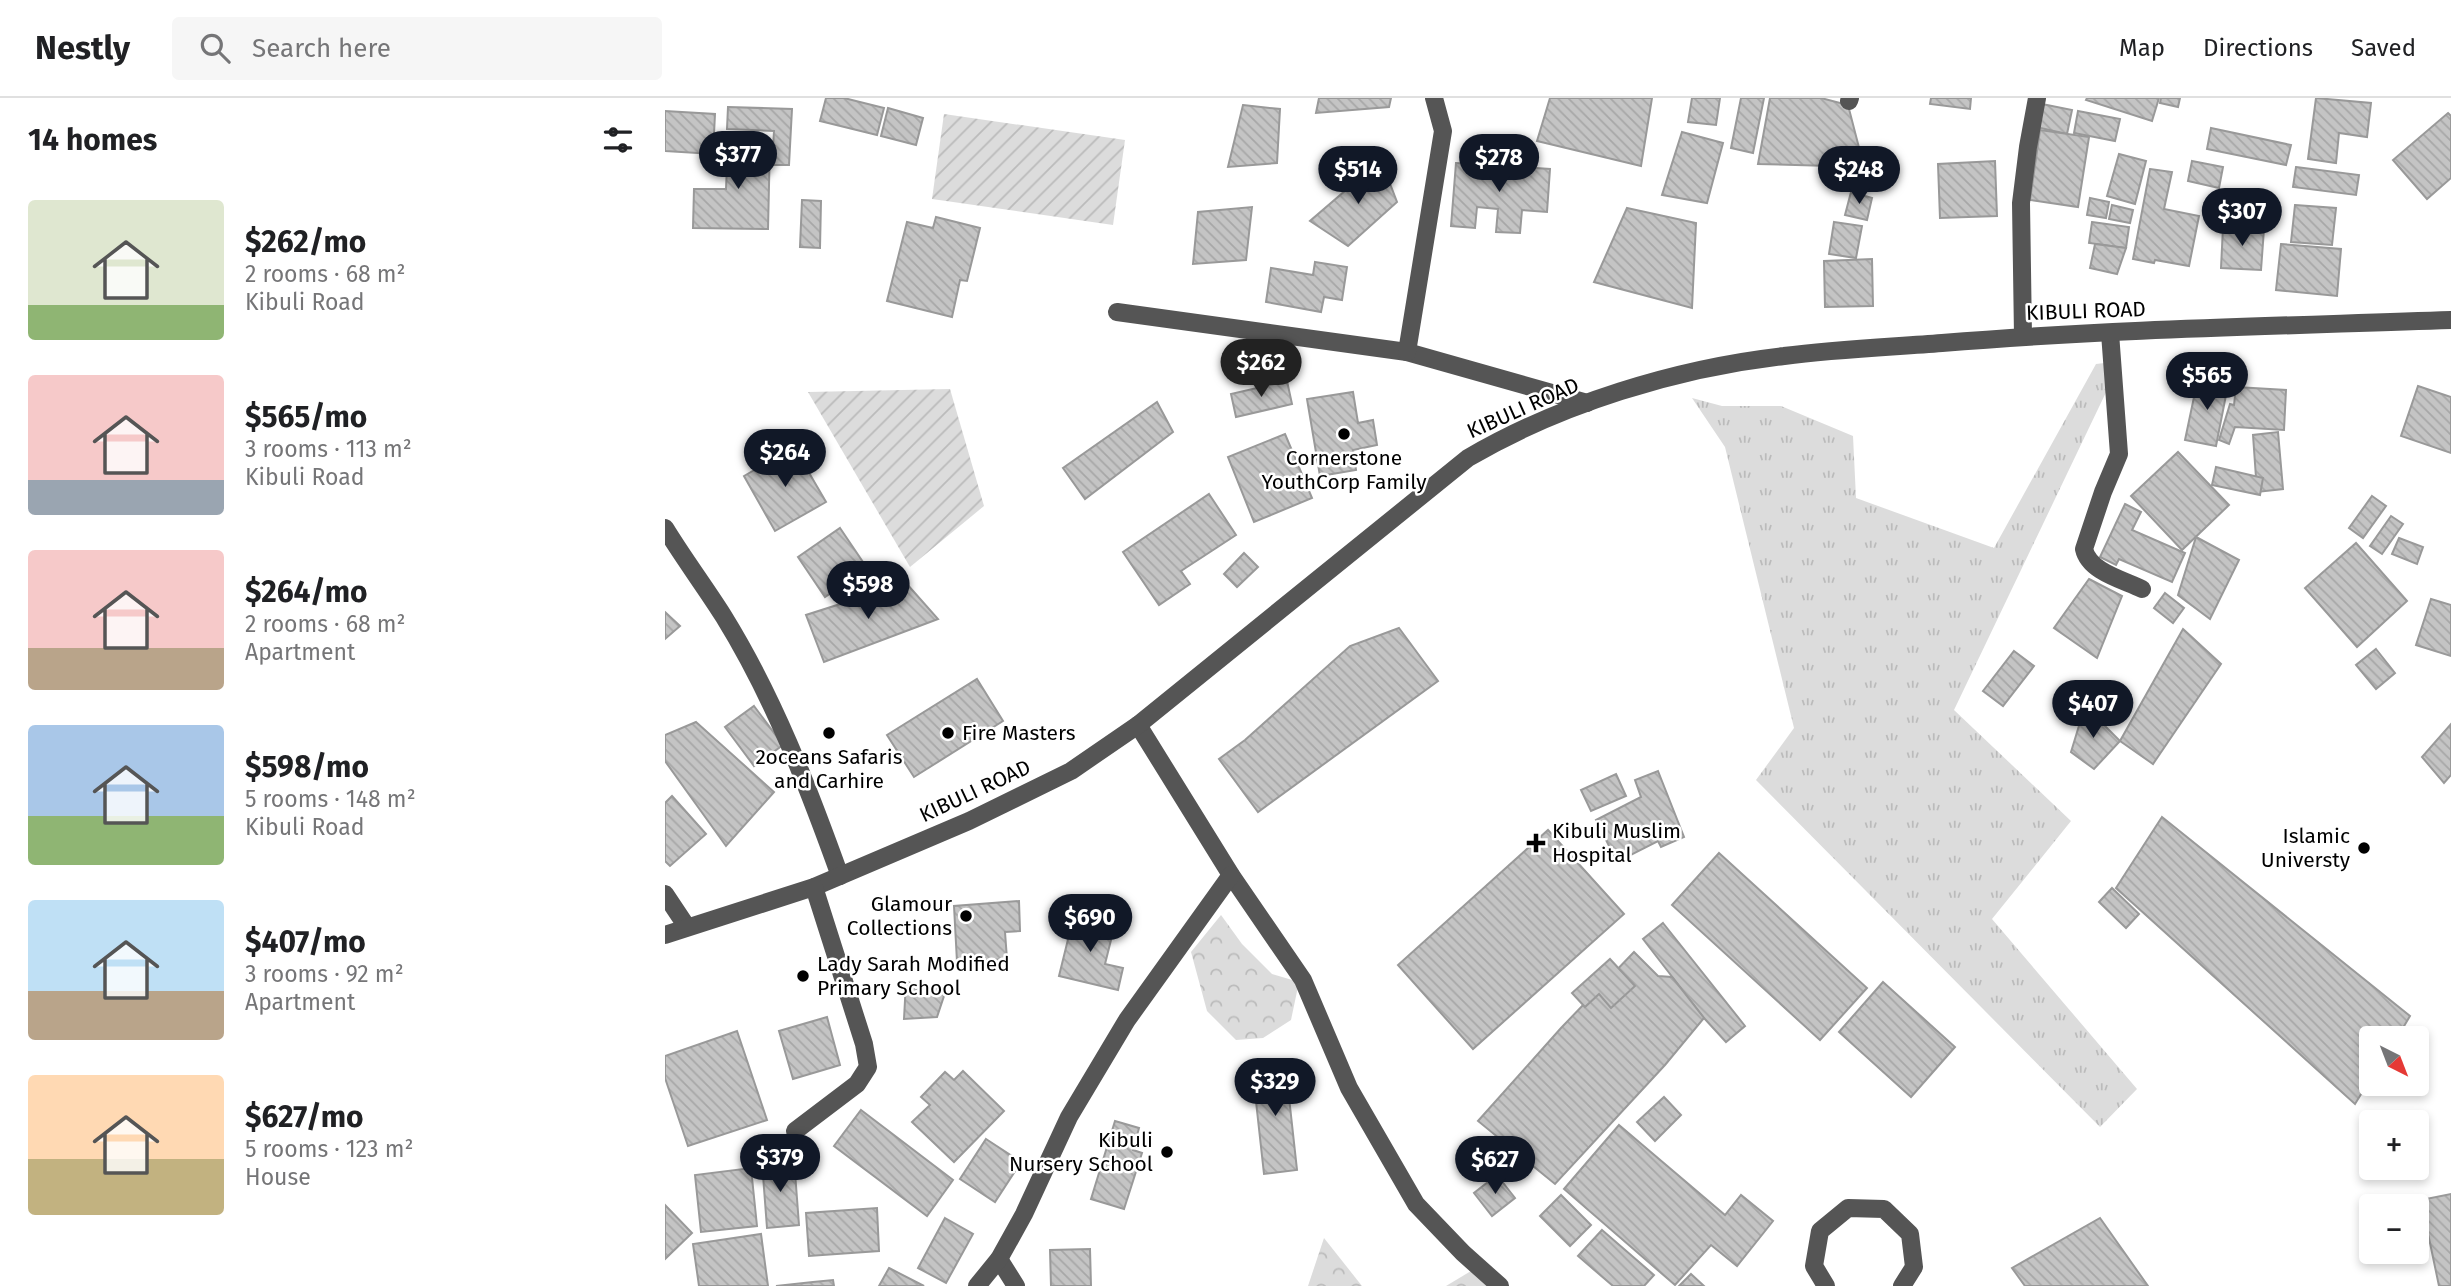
<!DOCTYPE html>
<html lang="en">
<head>
<meta charset="utf-8">
<style>
	body { margin:0; font-family:"Fira Sans",sans-serif; background:#f6f6f6; color:#202124; height:100vh; display:flex; flex-direction:column; font-size:26px; white-space:nowrap }
	* { box-sizing:border-box; margin:0 }
	p { font-size:23px; color:#757577 }
	.icon { flex:none; width:38px; height:38px; fill:none; stroke:currentColor; stroke-width:2; stroke-linecap:round; stroke-linejoin:round }
	.map { position:relative; flex:1; overflow:hidden }
	.details { display:flex; flex-direction:column; background:#fff; width:665px }
	.details>* { flex:none }
	.needle { width:46px; rotate:138deg }
	.buttons { position:absolute; left:1694px; top:928px; display:grid; gap:14px }
	.buttons a { display:grid; place-items:center; width:70px; height:70px; border-radius:7px; background:#fff; box-shadow:0 4px 10px #0003; font-size:35px }
	.price { position:absolute; translate:-50% -60px; padding:0 16px; border-radius:24px; background:#111827; color:#fff; font-size:23px; line-height:46px; filter:drop-shadow(0 2px 4px #0008) }
	.price::after { content:''; position:absolute; left:50%; top:42px; width:21px; height:16px; margin-left:-10px; background:inherit; clip-path:polygon(0 0,100% 0,50% 100%) }
	.price.current { background:#222; color:#fff }
	ul { padding:0; list-style:none }
	li { display:flex; align-items:center; gap:21px; height:175px; padding:0 28px }
	li span { display:grid; place-items:center; flex:none; width:196px; height:140px; border-radius:7px; color:#555 }
	li>.icon { margin-inline-start:auto }
	span .icon { width:84px; height:84px; fill:#fffc; stroke-width:1 }
	li b { font-size:30px }
	h2 { display:flex; justify-content:space-between; align-items:center; height:84px; padding:0 28px; font-size:30px }
	header { display:flex; align-items:center; gap:42px; box-sizing:border-box; height:98px; padding:0 35px; background:#fff; border-bottom:2px solid #e0e0e0 }
	header strong { font-size:33px }
	nav { display:flex; gap:38px; margin-inline-start:auto; font-size:24px }
	.search { width:490px; height:63px; background:#f6f6f6; display:flex; align-items:center; gap:18px; box-sizing:border-box; padding:0 24px; border-radius:7px; color:#757577; font-size:26px }
	main { display:flex; flex:1; min-height:0 }
	.map>svg:first-child { display:block }
</style>
</head>
<body>
<header>
<strong>Nestly</strong>
<div class="search"><svg class="icon" aria-label="search" viewBox="0 0 24 24"><circle cx="10" cy="10" r="6"/><path d="M15 15l6 6"/></svg>Search here</div>
<nav><a>Map</a><a>Directions</a><a>Saved</a></nav>
</header>
<main>
<section class="details">
<h2>14 homes<svg class="icon" aria-label="filters" viewBox="0 0 24 24"><path d="M4 7h16M4 17h16"/><circle cx="9" cy="7" r="2"/><circle cx="15" cy="17" r="2"/></svg></h2>
<ul>
<li><span style="background:linear-gradient(#dfe7d0 75%,#8fb573 0)"><svg class="icon" aria-label="home" viewBox="0 0 24 24"><path d="M3 11l9-7 9 7M6 9v11h12V9"/></svg></span><div><b>$262/mo</b><p>2 rooms · 68 m²</p><p>Kibuli Road</p></div></li>
<li><span style="background:linear-gradient(#f6c9c9 75%,#9aa5b1 0)"><svg class="icon" aria-label="home" viewBox="0 0 24 24"><path d="M3 11l9-7 9 7M6 9v11h12V9"/></svg></span><div><b>$565/mo</b><p>3 rooms · 113 m²</p><p>Kibuli Road</p></div></li>
<li><span style="background:linear-gradient(#f6c9c9 70%,#b9a48a 0)"><svg class="icon" aria-label="home" viewBox="0 0 24 24"><path d="M3 11l9-7 9 7M6 9v11h12V9"/></svg></span><div><b>$264/mo</b><p>2 rooms · 68 m²</p><p>Apartment</p></div></li>
<li><span style="background:linear-gradient(#a9c7e8 65%,#8fb573 0)"><svg class="icon" aria-label="home" viewBox="0 0 24 24"><path d="M3 11l9-7 9 7M6 9v11h12V9"/></svg></span><div><b>$598/mo</b><p>5 rooms · 148 m²</p><p>Kibuli Road</p></div></li>
<li><span style="background:linear-gradient(#bfe0f5 65%,#b9a48a 0)"><svg class="icon" aria-label="home" viewBox="0 0 24 24"><path d="M3 11l9-7 9 7M6 9v11h12V9"/></svg></span><div><b>$407/mo</b><p>3 rooms · 92 m²</p><p>Apartment</p></div></li>
<li><span style="background:linear-gradient(#ffd9b3 60%,#c2b280 0)"><svg class="icon" aria-label="home" viewBox="0 0 24 24"><path d="M3 11l9-7 9 7M6 9v11h12V9"/></svg></span><div><b>$627/mo</b><p>5 rooms · 123 m²</p><p>House</p></div></li>
</ul>
</section>
<div class="map">
<svg width="1786" height="1188" viewBox="0 0 1786 1188">
	<defs>
		<pattern id="grass-tufts" width="24" height="20" patternUnits="userSpaceOnUse" patternTransform="scale(1.75)"><rect width="24" height="20" fill="#dcdcdc"/><path d="M3 7l-1-3M5 7V3M7 7l1-3M15 17l-1-3M17 17v-4M19 17l1-3" fill="none" stroke="#bbb"/></pattern>
		<pattern id="forest-crowns" width="20" height="18" patternUnits="userSpaceOnUse" patternTransform="scale(1.75)"><rect width="20" height="18" fill="#dcdcdc"/><path d="M2 6a3 3 0 1 1 6 0M12 15a3 3 0 1 1 6 0" fill="none" stroke="#bbb"/></pattern>
		<pattern id="garden-furrows" width="10" height="10" patternUnits="userSpaceOnUse" patternTransform="scale(1.75)"><rect width="10" height="10" fill="#dcdcdc"/><path d="M-1 1l2-2M0 10L10 0M9 11l2-2" fill="none" stroke="#bbb"/></pattern>
		<pattern id="building-back-hatch" width="6" height="6" patternUnits="userSpaceOnUse" patternTransform="scale(1.75)"><rect width="6" height="6" fill="#c4c4c4"/><path d="M-1 5l2 2M0 0l6 6M5-1l2 2" fill="none" stroke="#a7a7a7"/></pattern>
	</defs>
	<rect width="100%" height="100%" fill="#fff"/>
	<polygon fill="url(#grass-tufts)" points="1456,263 1289,612 1406,723 1327,821 1472,991 1435,1029 1091,682 1129,630 1060,349 1027,300 1057,308 1116,308 1188,338 1191,400 1329,450 1431,266"/>
	<g fill="url(#forest-crowns)">
		<polygon points="556,817 577,846 607,876 634,884 626,922 598,940 571,942 542,913 526,854"/>
		<polygon points="659,1140 697,1188 643,1188"/>
		<polygon points="811,1170 825,1188 781,1188"/>
	</g>
	<g fill="url(#garden-furrows)">
		<polygon points="279,16 460,42 448,127 267,101"/>
		<polygon points="285,291 319,408 245,469 143,294"/>
	</g>
	<g fill="url(#building-back-hatch)" stroke="#999" stroke-width="2">
		<polygon points="161,0 179,0 219,10 212,37 155,23"/>
		<polygon points="654,0 726,0 724,9 651,15"/>
		<polygon points="885,0 987,0 976,68 872,43"/>
		<polygon points="1027,0 1055,0 1051,27 1023,24"/>
		<polygon points="1076,0 1099,0 1088,55 1066,50"/>
		<polygon points="1105,0 1156,0 1183,7 1199,69 1093,66"/>
		<polygon points="1266,0 1306,0 1305,11 1265,6"/>
		<polygon points="1422,0 1494,0 1487,23 1421,2"/>
		<polygon points="1496,0 1515,0 1513,9 1495,5"/>
		<polygon points="1651,0 1706,5 1702,39 1674,35 1671,65 1643,61"/>
		<polygon points="1377,6 1407,12 1402,36 1371,29"/>
		<polygon points="578,7 615,11 612,65 563,69"/>
		<polygon points="63,9 127,11 124,67 107,67 109,33 62,31"/>
		<polygon points="223,10 258,20 251,47 216,38"/>
		<polygon points="0,13 50,16 48,56 0,53"/>
		<polygon points="1413,13 1455,21 1450,43 1409,35"/>
		<polygon points="1783,15 1786,18 1786,80 1762,101 1728,62"/>
		<polygon points="1546,30 1626,47 1621,67 1542,51"/>
		<polygon points="1375,32 1424,39 1413,109 1365,102"/>
		<polygon points="1017,34 1058,45 1042,105 997,97"/>
		<polygon points="63,43 105,44 103,131 28,130 29,91 61,91"/>
		<polygon points="1454,56 1481,63 1470,106 1442,98"/>
		<polygon points="716,62 732,104 683,148 645,123"/>
		<polygon points="1330,63 1332,118 1275,120 1273,66"/>
		<polygon points="1527,63 1558,69 1554,90 1523,83"/>
		<polygon points="791,65 885,71 882,114 857,112 855,135 831,134 833,111 812,109 810,130 786,128"/>
		<polygon points="1631,69 1694,77 1691,97 1628,89"/>
		<polygon points="1485,71 1507,74 1499,111 1534,118 1524,168 1490,162 1489,165 1468,161"/>
		<polygon points="1186,94 1207,100 1202,122 1180,117"/>
		<polygon points="1425,100 1444,104 1441,120 1422,117"/>
		<polygon points="137,102 156,103 155,150 135,149"/>
		<polygon points="1447,107 1468,112 1465,125 1444,121"/>
		<polygon points="1630,107 1671,110 1667,147 1626,144"/>
		<polygon points="587,109 581,162 528,166 533,114"/>
		<polygon points="962,110 1031,125 1027,210 929,184"/>
		<polygon points="271,119 315,130 302,183 295,182 287,219 222,203 242,124 268,130"/>
		<polygon points="1169,124 1197,128 1191,160 1164,156"/>
		<polygon points="1427,124 1464,129 1461,150 1424,145"/>
		<polygon points="1558,129 1599,131 1596,172 1556,170"/>
		<polygon points="1430,146 1461,150 1452,176 1425,170"/>
		<polygon points="1616,146 1676,151 1672,198 1611,192"/>
		<polygon points="1207,161 1208,208 1160,209 1159,163"/>
		<polygon points="650,164 682,169 677,202 659,199 656,214 601,204 606,170 648,177"/>
		<polygon points="1533,280 1563,287 1551,348 1520,342"/>
		<polygon points="622,283 627,306 571,319 566,296"/>
		<polygon points="1753,288 1786,299 1786,355 1736,338"/>
		<polygon points="1571,289 1621,292 1619,332 1570,329 1564,346 1554,342 1565,306 1569,307"/>
		<polygon points="688,294 693,325 708,322 712,347 688,352 691,372 655,378 642,301"/>
		<polygon points="492,304 508,334 420,401 398,370"/>
		<polygon points="1613,334 1618,391 1592,394 1588,337"/>
		<polygon points="620,336 647,400 589,424 563,359"/>
		<polygon points="129,349 161,404 110,433 79,378"/>
		<polygon points="1513,354 1564,407 1517,452 1466,398"/>
		<polygon points="1551,369 1598,380 1595,397 1547,387"/>
		<polygon points="544,396 571,437 516,473 525,486 494,507 458,454"/>
		<polygon points="1707,398 1721,408 1698,440 1684,430"/>
		<polygon points="1460,406 1476,414 1467,432 1520,455 1507,484 1454,461 1451,467 1435,459"/>
		<polygon points="1726,418 1738,426 1717,456 1705,448"/>
		<polygon points="175,430 202,470 160,499 133,459"/>
		<polygon points="1531,439 1574,462 1545,521 1513,497"/>
		<polygon points="1734,440 1758,449 1752,466 1727,456"/>
		<polygon points="1691,445 1742,503 1692,549 1640,490"/>
		<polygon points="579,455 593,469 572,489 559,476"/>
		<polygon points="1424,481 1457,498 1432,560 1389,530"/>
		<polygon points="241,485 273,521 159,564 141,517"/>
		<polygon points="1500,495 1519,510 1508,525 1489,510"/>
		<polygon points="1766,501 1786,507 1786,558 1751,547"/>
		<polygon points="0,514 15,528 0,541"/>
		<polygon points="734,530 773,583 593,714 554,661 580,642 685,548"/>
		<polygon points="1518,531 1556,566 1488,666 1455,643"/>
		<polygon points="1711,551 1730,575 1711,591 1691,567"/>
		<polygon points="1349,553 1369,568 1338,608 1318,593"/>
		<polygon points="312,581 338,623 249,679 222,637"/>
		<polygon points="89,608 118,647 89,668 60,629"/>
		<polygon points="1420,608 1455,643 1429,671 1406,654"/>
		<polygon points="31,624 109,694 61,748 0,663 0,637"/>
		<polygon points="1786,626 1786,677 1779,685 1757,659"/>
		<polygon points="993,673 1019,739 996,749 993,743 952,764 931,722 976,699 970,682"/>
		<polygon points="951,676 961,698 926,713 916,692"/>
		<polygon points="7,698 41,736 5,768 0,763 0,705"/>
		<polygon points="1497,719 1745,918 1732,940 1706,940 1706,980 1690,1006 1451,790"/>
		<polygon points="883,732 959,816 808,951 733,867"/>
		<polygon points="1054,755 1202,890 1155,942 1007,807"/>
		<polygon points="1447,790 1474,816 1461,830 1434,804"/>
		<polygon points="354,803 355,833 340,834 342,861 292,864 289,808"/>
		<polygon points="409,817 450,826 440,866 458,870 453,892 394,878"/>
		<polygon points="998,825 1080,928 1061,944 1039,920 978,841"/>
		<polygon points="969,854 993,878 1007,879 1039,920 1000,967 890,1086 813,1023 896,930"/>
		<polygon points="945,861 970,888 946,910 934,896 920,909 907,895"/>
		<polygon points="241,884 281,892 272,919 239,921"/>
		<polygon points="1218,884 1290,949 1246,999 1174,934"/>
		<polygon points="162,919 175,967 128,981 114,933"/>
		<polygon points="72,933 102,1022 23,1048 0,980 0,958"/>
		<polygon points="620,963 632,1072 599,1076 587,967"/>
		<polygon points="298,973 339,1013 289,1064 247,1024 265,1007 256,999 280,974 289,982"/>
		<polygon points="999,999 1016,1017 990,1043 972,1024"/>
		<polygon points="196,1012 288,1082 262,1118 169,1048"/>
		<polygon points="450,1023 474,1030 468,1052 477,1055 459,1111 426,1101"/>
		<polygon points="954,1027 1060,1117 1076,1097 1108,1123 1072,1168 1046,1147 1010,1187 899,1091"/>
		<polygon points="321,1041 356,1064 330,1104 295,1081"/>
		<polygon points="129,1061 134,1127 102,1130 97,1064"/>
		<polygon points="86,1070 92,1128 36,1134 30,1077"/>
		<polygon points="832,1077 850,1100 827,1118 809,1095"/>
		<polygon points="1786,1096 1786,1188 1774,1188 1756,1102"/>
		<polygon points="896,1097 926,1127 905,1148 875,1118"/>
		<polygon points="0,1107 27,1135 0,1161"/>
		<polygon points="212,1110 214,1153 144,1158 141,1115"/>
		<polygon points="280,1120 308,1136 281,1185 253,1170"/>
		<polygon points="1435,1120 1483,1188 1360,1188 1347,1170"/>
		<polygon points="937,1132 989,1177 979,1188 948,1188 913,1158"/>
		<polygon points="96,1136 103,1188 34,1188 28,1146"/>
		<polygon points="425,1151 426,1188 386,1188 385,1152"/>
		<polygon points="224,1170 259,1188 214,1188"/>
		<polygon points="1026,1176 1039,1188 1014,1188"/>
		<polygon points="168,1182 169,1188 111,1188 148,1184"/>
	</g>
	<g fill="none" stroke-linecap="round" stroke-linejoin="round">
		<g stroke="#555" stroke-width="18">
			<polyline points="1184,3 1185,0"/>
			<polyline points="452,214 742,254 922,305"/>
			<path d="M1445,235L1454,356L1438,394L1419,451C1424,474 1459,482 1477,491"/>
			<polyline points="1358,238 1356,105 1363,49 1372,0"/>
			<polyline points="742,254 778,33 769,0"/>
			<path d="M0,430C19,461 40,489 59,519C109,600 143,689 175,778"/>
			<polyline points="473,627 566,777 638,882 684,990 751,1106 798,1155 835,1188"/>
			<polyline points="0,796 22,829"/>
			<path d="M0,837L149,789L304,723L406,673L473,627L803,360C895,306 1012,270 1119,258C1171,251 1225,249 1277,245C1446,231 1617,228 1786,222"/>
			<polyline points="130,1033 192,986 203,969 199,946 149,789"/>
			<polyline points="334,1161 351,1188"/>
			<polyline points="312,1188 334,1161 359,1116 404,1019 462,922 566,777"/>
			<polyline points="1161,1188 1149,1168 1155,1133 1183,1110 1219,1111 1245,1136 1249,1169 1237,1188"/>
		</g>
	</g>
	<g fill="#000" stroke="#fff" stroke-width="2.5">
		<circle cx="679" cy="336" r="7"/>
		<circle cx="164" cy="635" r="7"/>
		<circle cx="283" cy="635" r="7"/>
		<path d="M867.5 734.5h7v7h7v7h-7v7h-7v-7h-7v-7h7z"/>
		<circle cx="1699" cy="750" r="7"/>
		<circle cx="301" cy="818" r="7"/>
		<circle cx="138" cy="878" r="7"/>
		<circle cx="502" cy="1054" r="7"/>
	</g>
	<g text-anchor="middle" dominant-baseline="central" stroke-width="5" stroke-linejoin="round" paint-order="stroke">
		<g font-size="21" fill="#000" stroke="#fff">
			<text transform="translate(1421 213) rotate(-2)">KIBULI ROAD</text>
			<text transform="translate(858 310) rotate(-24)">KIBULI ROAD</text>
			<text transform="translate(310 693) rotate(-25)">KIBULI ROAD</text>
		</g>
		<g font-size="21" fill="#000" stroke="#fff" text-anchor="start">
			<text x="679" y="360" text-anchor="middle">Cornerstone<tspan x="679" dy="24">YouthCorp Family</tspan></text>
			<text x="297" y="635">Fire Masters</text>
			<text x="164" y="659" text-anchor="middle">2oceans Safaris<tspan x="164" dy="24">and Carhire</tspan></text>
			<text x="887" y="733">Kibuli Muslim<tspan x="887" dy="24">Hospital</tspan></text>
			<text x="1685" y="738" text-anchor="end">Islamic<tspan x="1685" dy="24">Universty</tspan></text>
			<text x="287" y="806" text-anchor="end">Glamour<tspan x="287" dy="24">Collections</tspan></text>
			<text x="152" y="866">Lady Sarah Modified<tspan x="152" dy="24">Primary School</tspan></text>
			<text x="488" y="1042" text-anchor="end">Kibuli<tspan x="488" dy="24">Nursery School</tspan></text>
		</g>
	</g>
</svg>
<div class="buttons">
<a><svg class="needle" viewBox="-14 -14 28 28"><path d="M0-13l5 13h-10z" fill="#e53935"/><path d="M0 13l5-13h-10z" fill="#757577"/></svg></a>
<a>+</a>
<a>−</a>
</div>
<b class="price" style="left:73px;top:93px">$377</b>
<b class="price" style="left:834px;top:96px">$278</b>
<b class="price" style="left:693px;top:108px">$514</b>
<b class="price" style="left:1194px;top:108px">$248</b>
<b class="price" style="left:1577px;top:150px">$307</b>
<b class="price current" style="left:596px;top:301px">$262</b>
<b class="price" style="left:1542px;top:314px">$565</b>
<b class="price" style="left:120px;top:391px">$264</b>
<b class="price" style="left:203px;top:523px">$598</b>
<b class="price" style="left:1428px;top:642px">$407</b>
<b class="price" style="left:425px;top:856px">$690</b>
<b class="price" style="left:610px;top:1020px">$329</b>
<b class="price" style="left:115px;top:1096px">$379</b>
<b class="price" style="left:830px;top:1098px">$627</b>
</div>
</main>
</body>
</html>
